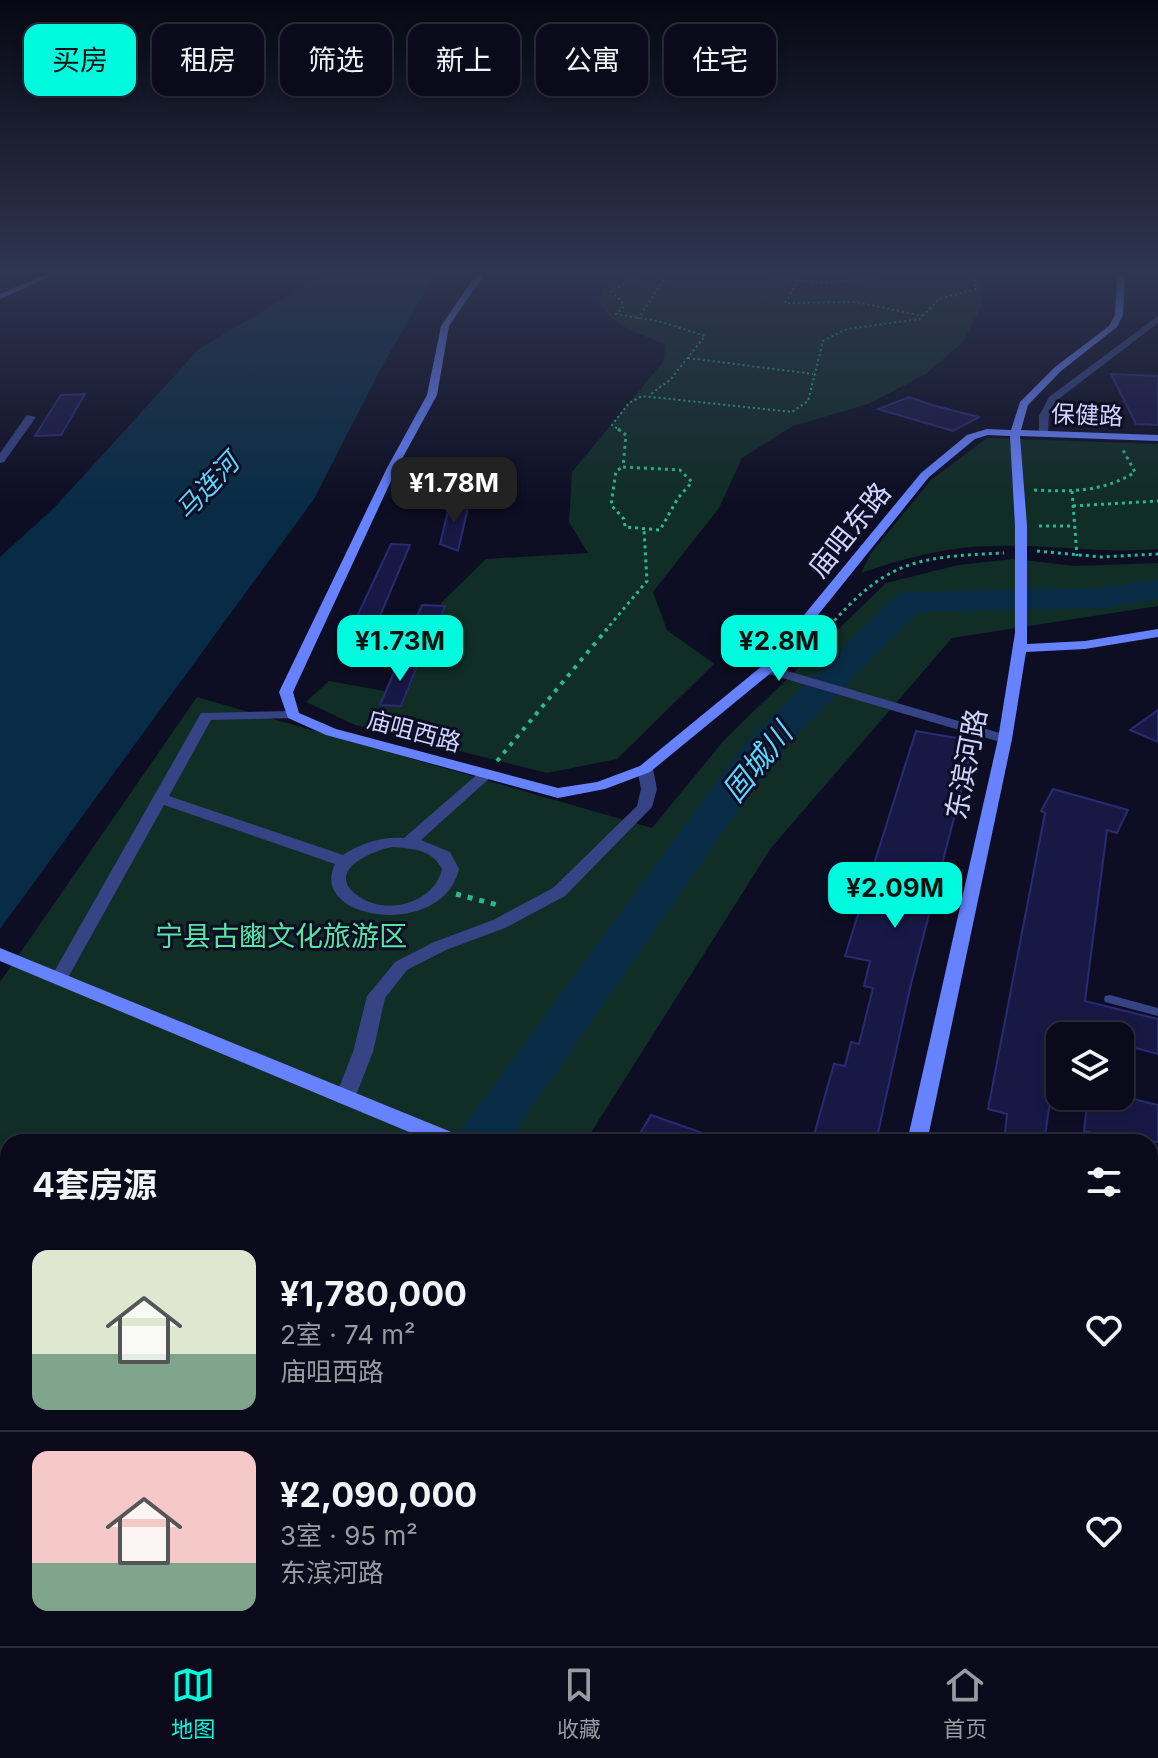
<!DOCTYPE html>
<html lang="zh">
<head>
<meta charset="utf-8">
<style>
	body { margin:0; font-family:Inter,"Noto Sans SC",sans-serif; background:#131323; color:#f1f3f6; height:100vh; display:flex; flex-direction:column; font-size:30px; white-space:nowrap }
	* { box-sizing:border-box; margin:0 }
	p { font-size:26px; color:#999aa2 }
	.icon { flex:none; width:44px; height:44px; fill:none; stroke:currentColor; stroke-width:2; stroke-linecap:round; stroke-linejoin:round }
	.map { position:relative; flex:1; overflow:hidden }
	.details { position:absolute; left:0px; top:1134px; width:1158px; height:512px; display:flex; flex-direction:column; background:#0a0a1a; border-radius:24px 24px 0 0; box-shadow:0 4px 12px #0003,0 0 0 2px #2a2b39 }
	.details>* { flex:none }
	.hud { position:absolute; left:24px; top:24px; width:1110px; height:72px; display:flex; gap:16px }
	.controls { position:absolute; left:1046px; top:1022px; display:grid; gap:16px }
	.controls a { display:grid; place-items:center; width:88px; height:88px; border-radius:16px; background:#0a0a1a; box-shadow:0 4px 12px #0003,0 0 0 2px #2a2b39; font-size:40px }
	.price { position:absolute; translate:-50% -68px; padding:0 18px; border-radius:16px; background:#00fade; color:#111; font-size:26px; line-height:52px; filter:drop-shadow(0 2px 4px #0008) }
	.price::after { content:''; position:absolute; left:50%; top:48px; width:24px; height:18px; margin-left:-12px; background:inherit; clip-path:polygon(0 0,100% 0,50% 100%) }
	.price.active { background:#222; color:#fff }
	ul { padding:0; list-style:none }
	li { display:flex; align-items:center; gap:24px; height:200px; padding:0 32px }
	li+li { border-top:2px solid #2a2b39 }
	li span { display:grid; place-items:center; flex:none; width:224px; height:160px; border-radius:16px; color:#555 }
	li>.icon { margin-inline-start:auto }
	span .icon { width:96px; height:96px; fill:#fffc; stroke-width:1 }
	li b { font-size:34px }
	h2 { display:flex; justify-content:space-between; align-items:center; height:96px; padding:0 32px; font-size:34px }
	.chip { padding:0 28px; border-radius:16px; background:#0a0a1a; box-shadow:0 4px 12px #0003,0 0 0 2px #2a2b39; font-size:28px; line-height:72px }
	.chip.active { background:#00fade; color:#111 }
	.tab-bar { display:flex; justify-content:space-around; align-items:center; height:112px; border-top:2px solid #2a2b39; background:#0a0a1a; font-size:22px; color:#999aa2 }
	.tab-bar a { display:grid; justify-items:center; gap:4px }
	.tab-bar .active { color:#00fade }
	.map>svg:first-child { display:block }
</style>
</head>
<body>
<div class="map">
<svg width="1158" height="1646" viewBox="0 0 1158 1646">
	<rect width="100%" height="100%" fill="#0d0e23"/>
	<g fill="#102d26">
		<path d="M627,275H982V305L963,342L926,374L868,404L793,426L742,458L719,508L653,592L667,630L714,664L617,759L547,773L355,725L306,702L329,681L396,693L442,602L486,559L588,553L569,522L572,472L663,362L666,345C641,333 613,328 599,302L602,288Z"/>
		<path d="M987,438L1158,444V549C1103,554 1048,544 992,546C946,547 904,558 861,573L871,553L931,480Z"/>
		<polygon points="1013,559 1075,566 1158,563 1158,606 952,638 771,848 585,1142 8,1142 8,1576 0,1584 0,982 197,697 652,828 725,739 886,583 958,565"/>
		<polygon points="8,1589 8,1638 269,1638 264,1646 0,1646 0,1598"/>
	</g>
	<polygon fill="#092c46" points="323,275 434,275 380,370 314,499 0,929 0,557 54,508 199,349"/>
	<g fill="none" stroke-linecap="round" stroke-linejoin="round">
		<g fill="#092c46" fill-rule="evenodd">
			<polygon points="1158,579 1158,599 1103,608 918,612 775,757 508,1142 452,1142 747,741 897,595 909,592 1103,588"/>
			<polygon points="157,1638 232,1638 228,1646 154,1646"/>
		</g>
	</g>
	<g fill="#181845" stroke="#292a72" stroke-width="2">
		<polygon points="1111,374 1158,376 1158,425 1136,424"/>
		<polygon points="85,394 61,435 35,436 61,395"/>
		<polygon points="909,397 932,405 979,417 953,431 878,409"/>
		<polygon points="450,503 469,503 458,551 440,544"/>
		<polygon points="391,544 410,545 363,656 339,655"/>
		<polygon points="422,605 445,606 438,624 414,623"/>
		<polygon points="399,660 419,661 401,706 380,705"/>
		<polygon points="1158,710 1158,742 1130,730"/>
		<polygon points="916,731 974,741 911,984 876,1142 812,1142 834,1064 845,1066 851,1042 859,1044 873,988 864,986 870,961 845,956"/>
		<polygon points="1053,789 1128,810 1117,833 1107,830 1085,1001 1158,1019 1158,1054 1120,1044 1120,1036 1060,1036 1044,1142 1004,1142 1007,1114 988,1109 1045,813 1041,811"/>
		<polygon points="1088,1096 1121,1096 1158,1105 1158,1142 1128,1142 1084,1131"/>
		<polygon points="651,1115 720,1139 719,1142 635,1142"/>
	</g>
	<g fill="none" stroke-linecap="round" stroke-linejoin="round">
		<g stroke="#2a2c44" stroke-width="25" stroke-dasharray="25 12" stroke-linecap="butt">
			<polyline points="605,1638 624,1646"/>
			<polyline points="490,1646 494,1638"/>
		</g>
		<g stroke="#29b992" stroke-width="2" stroke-dasharray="2 3" stroke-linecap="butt">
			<polyline points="642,275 611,291 622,302 623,308 616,314 662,322 705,336 670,380 651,394"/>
			<polyline points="751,275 824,283 897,275"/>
			<polyline points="801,275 785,303 856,302 923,316"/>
			<polyline points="638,319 667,275"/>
			<polyline points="688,358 813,374"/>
			<polyline points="621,431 612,425 629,403 642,396 792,412 808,401 823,341 847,329 920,319 939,299 976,289 974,275"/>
		</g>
		<g stroke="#29b992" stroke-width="3" stroke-dasharray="3 4" stroke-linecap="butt">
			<polyline points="618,429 626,435 623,467"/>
			<polygon points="623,467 680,470 692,482 678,498 660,530 625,527 624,519 611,505 616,471"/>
			<path d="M1034,490C1070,492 1104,492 1135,472L1123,450"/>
			<polyline points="1072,491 1077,556"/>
			<polyline points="1073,506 1158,501"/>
			<polyline points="1039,526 1074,526"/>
			<polyline points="1037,551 1101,557 1158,554"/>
			<polyline points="605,631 647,581 644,530"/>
			<path d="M825,631C886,561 913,557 1004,553"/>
		</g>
		<g stroke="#29b992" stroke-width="4" stroke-dasharray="4 6" stroke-linecap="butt">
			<polyline points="802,657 827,629"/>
			<polyline points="497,761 607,629"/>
		</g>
		<polyline stroke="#29b992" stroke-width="5" stroke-dasharray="5 7" stroke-linecap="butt" points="456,894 498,905"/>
		<g fill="#364384" fill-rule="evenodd">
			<polygon points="1110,995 1158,1008 1158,1016 1105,1002 1104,999 1105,996"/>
			<polygon points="317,1638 338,1638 334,1646 313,1646"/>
		</g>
		<g fill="#364384" fill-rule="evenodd">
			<polygon points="1158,316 1158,323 1056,401 1049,416 1048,433 1039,435 1039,416 1049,397"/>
			<polygon points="27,415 36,417 4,462 0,463 0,453"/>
			<polygon points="767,665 1010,736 1012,739 1010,742 1000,742 762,672 760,669 762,666"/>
			<path d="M293,711L300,715L298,718L211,720L169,796L343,855C360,843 383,836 404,838L481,771H491L494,774L491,777L421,840L450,852L459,869C443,940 307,921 335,864L164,805L65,983H53L50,979L201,713ZM393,847C413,849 432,849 442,869C435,903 385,917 357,895C324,871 373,850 393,847Z"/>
			<polygon points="645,764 653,769 657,789 652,807 565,896 505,928 446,950 407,970 385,998 373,1052 355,1098 352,1103 345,1105 338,1103 335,1098 353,1052 367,996 395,962 434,942 493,920 553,888 637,806 641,789 637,769"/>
		</g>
		<g fill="#6682ff" fill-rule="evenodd">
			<polygon points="44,275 54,275 0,299 0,294"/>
			<polygon points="476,275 484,275 449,326 437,395 397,468 293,692 299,713 336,729 558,788 597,782 640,766 762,666 921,473 967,435 987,429 1011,430 1020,402 1055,367 1109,326 1115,315 1117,275 1125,275 1123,315 1117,327 1061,371 1028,405 1021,430 1158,435 1158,441 1020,436 1027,526 1027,644 1085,641 1158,629 1158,637 1085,649 1026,652 1012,739 927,1142 907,1142 998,739 1015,633 1015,526 1010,436 988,435 975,439 929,477 772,672 650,772 605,789 558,798 326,735 288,718 279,692 387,468 427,395 441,326"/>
			<polygon points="0,948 461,1136 464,1142 433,1142 0,961"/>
			<polygon points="1150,1431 1158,1434 1158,1459 1150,1456"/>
			<polygon points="717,1638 746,1638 743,1646 714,1646"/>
		</g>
	</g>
	<linearGradient id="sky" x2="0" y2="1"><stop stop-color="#070813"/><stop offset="0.54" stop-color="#2f3650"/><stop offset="1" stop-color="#2f3650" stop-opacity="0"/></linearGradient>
	<rect width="1158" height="505" fill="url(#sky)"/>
	<g text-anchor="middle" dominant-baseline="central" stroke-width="6" stroke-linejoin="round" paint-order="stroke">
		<g font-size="24" fill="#cfd4ff" stroke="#0d0e23">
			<text transform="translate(1087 415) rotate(2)">保健路</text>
			<text transform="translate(414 731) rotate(15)">庙咀西路</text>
		</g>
		<g font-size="26" font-style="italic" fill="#5dd6ff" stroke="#0d0e23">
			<text transform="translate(207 486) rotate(-47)">马连河</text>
		</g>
		<g font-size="28" fill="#cfd4ff" stroke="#0d0e23">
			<text transform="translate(849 530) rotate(-51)">庙咀东路</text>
			<text transform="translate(966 764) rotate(-79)">东滨河路</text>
		</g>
		<g font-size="28" fill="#56e4a3" stroke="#0d0e23">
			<text x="281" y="936">宁县古豳文化旅游区</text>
		</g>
		<g font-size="30" font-style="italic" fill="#5dd6ff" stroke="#0d0e23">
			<text transform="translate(757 762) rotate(-51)">固城川</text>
		</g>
	</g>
</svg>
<div class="controls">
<a><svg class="icon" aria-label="layers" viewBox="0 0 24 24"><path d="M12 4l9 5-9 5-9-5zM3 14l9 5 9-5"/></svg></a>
</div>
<b class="price active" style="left:454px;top:525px">¥1.78M</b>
<b class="price" style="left:400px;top:683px">¥1.73M</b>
<b class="price" style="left:779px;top:683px">¥2.8M</b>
<b class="price" style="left:895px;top:930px">¥2.09M</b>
<div class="hud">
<a class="chip active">买房</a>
<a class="chip">租房</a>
<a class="chip">筛选</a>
<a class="chip">新上</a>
<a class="chip">公寓</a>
<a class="chip">住宅</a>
</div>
<section class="details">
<h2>4套房源<svg class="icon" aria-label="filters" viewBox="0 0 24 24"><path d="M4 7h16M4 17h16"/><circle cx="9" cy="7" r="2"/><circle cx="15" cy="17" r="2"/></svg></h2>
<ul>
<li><span style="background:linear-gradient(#dfe7d0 65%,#7fa58c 0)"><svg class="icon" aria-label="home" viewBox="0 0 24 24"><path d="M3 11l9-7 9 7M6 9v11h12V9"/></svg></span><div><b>¥1,780,000</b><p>2室 · 74 m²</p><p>庙咀西路</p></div><svg class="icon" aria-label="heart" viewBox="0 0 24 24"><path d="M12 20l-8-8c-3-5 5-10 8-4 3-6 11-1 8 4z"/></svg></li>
<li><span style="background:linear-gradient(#f6c9c9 70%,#7fa58c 0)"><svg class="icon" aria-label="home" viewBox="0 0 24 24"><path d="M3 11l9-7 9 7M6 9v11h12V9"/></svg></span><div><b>¥2,090,000</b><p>3室 · 95 m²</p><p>东滨河路</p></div><svg class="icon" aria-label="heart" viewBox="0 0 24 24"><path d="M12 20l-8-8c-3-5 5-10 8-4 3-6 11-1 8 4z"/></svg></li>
</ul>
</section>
</div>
<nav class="tab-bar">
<a class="active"><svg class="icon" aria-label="map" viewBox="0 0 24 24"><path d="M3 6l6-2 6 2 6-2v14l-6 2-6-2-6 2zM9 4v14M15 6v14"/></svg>地图</a>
<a><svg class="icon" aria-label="saved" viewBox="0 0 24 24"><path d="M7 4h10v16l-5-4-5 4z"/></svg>收藏</a>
<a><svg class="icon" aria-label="home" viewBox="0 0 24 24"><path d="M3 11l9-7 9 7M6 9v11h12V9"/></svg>首页</a>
</nav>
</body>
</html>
